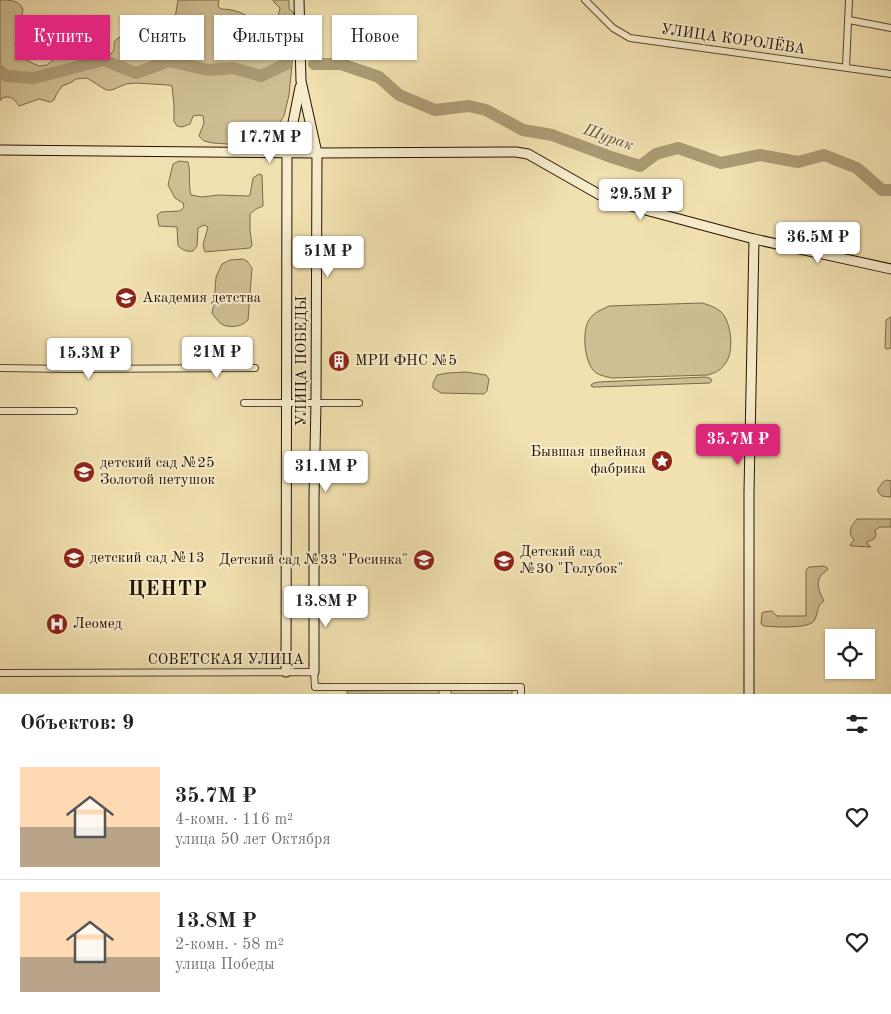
<!DOCTYPE html>
<html lang="ru">
<head>
<meta charset="utf-8">
<style>
	body { margin:0; font-family:"Old Standard TT",serif; background:#f2f2f2; color:#222; height:100vh; display:flex; flex-direction:column; font-size:19px; white-space:nowrap }
	* { box-sizing:border-box; margin:0 }
	p { font-size:16px; color:#767676 }
	.icon { flex:none; width:28px; height:28px; fill:none; stroke:currentColor; stroke-width:2; stroke-linecap:round; stroke-linejoin:round }
	.map { position:relative; height:694px; overflow:hidden }
	.sheet { display:flex; flex-direction:column; background:#fff; flex:1 }
	.sheet>* { flex:none }
	.banner { position:absolute; left:15px; top:15px; width:500px; height:45px; display:flex; gap:10px }
	.fabs { position:absolute; left:825px; top:629px; display:grid; gap:10px }
	.fabs a { display:grid; place-items:center; width:50px; height:50px; border-radius:0px; background:#fff; box-shadow:0 1px 4px #0004; font-size:25px }
	.price { position:absolute; translate:-50% -42px; padding:0 11px; border-radius:5px; background:#fff; color:#222; font-size:16px; line-height:32px; filter:drop-shadow(0 1px 2px #0008) }
	.price::after { content:''; position:absolute; left:50%; top:30px; width:15px; height:11px; margin-left:-8px; background:inherit; clip-path:polygon(0 0,100% 0,50% 100%) }
	.price.on { background:#db2777; color:#fff }
	ul { padding:0; list-style:none }
	li { display:flex; align-items:center; gap:15px; height:125px; padding:0 20px }
	li+li { border-top:1px solid #e0e0e0 }
	li span { display:grid; place-items:center; flex:none; width:140px; height:100px; border-radius:0px; color:#555 }
	li>.icon { margin-inline-start:auto }
	span .icon { width:60px; height:60px; fill:#fffc; stroke-width:1 }
	li b { font-size:21px }
	h2 { display:flex; justify-content:space-between; align-items:center; height:60px; padding:0 20px; font-size:21px }
	.tag { padding:0 18px; border-radius:0px; background:#fff; box-shadow:0 1px 4px #0004; font-size:18px; line-height:45px }
	.tag.on { background:#db2777; color:#fff }
	.map>svg:first-child { display:block }
</style>
</head>
<body>
<div class="map">
<svg width="891" height="694" viewBox="0 0 891 694">
	<rect width="100%" height="100%" fill="#f2e1b0"/>
	<filter id="stains"><feTurbulence type="fractalNoise" baseFrequency=".004" numOctaves="4"/><feColorMatrix values="0 0 0 0 .2 0 0 0 0 .09 0 0 0 0 .02 0 0 0 .5 -.17"/></filter>
	<radialGradient id="worn" r=".72"><stop offset=".6" stop-color="#630" stop-opacity="0"/><stop offset="1" stop-color="#630" stop-opacity=".3"/></radialGradient>
	<g fill="#cfbe93" stroke="#7a684b">
		<path d="M0,0C10,0 20,0 23,10L15,44L17,52L23,58L32,63L39,66L47,65L58,56L66,45L74,39L82,37L95,41C99,50 99,53 110,55L114,50C114,44 113,39 121,37L133,45L146,49L161,38L157,24L175,18L178,0H219L218,6L221,9C233,9 246,13 254,22L251,25H236L233,28L228,39L234,53L240,56L252,54L267,58H276L281,53V34L278,17L280,8L274,2L273,0H289V9L293,12L295,18L293,20C294,25 295,37 294,43C294,48 292,49 293,55L289,95L284,116L270,138L261,142L253,145H241L213,143L204,141L199,136L204,123L203,116L199,115L193,116L190,124L182,127L177,126L174,121V105L172,86L168,85L136,83L126,84L112,90H106L87,78L76,79L72,82L62,86L56,95L54,100L50,102L39,99L19,106C14,99 11,95 2,98L0,101Z"/>
		<path d="M179,161L188,162C191,173 188,184 191,195L202,197L218,195L248,196L250,195L253,178L259,174L262,175L263,206L256,209L250,214V231L252,245L250,248L205,252L203,245L208,227L204,225L198,228L197,246L193,251C186,252 183,250 178,246L177,227L159,226L157,215L161,212L180,211L184,207L183,203L175,198L168,185L173,164Z"/>
		<path d="M243,259L247,261L252,268L248,320C242,327 228,329 220,323C217,320 214,316 212,313L214,303L216,277L222,264L230,260Z"/>
		<path d="M702,303C709,305 715,307 720,311C732,321 735,354 724,365C720,371 714,373 708,375L611,378C604,376 597,375 593,370C584,359 582,331 589,320C594,312 601,310 609,306Z"/>
		<polygon points="890,317 891,317 891,348 887,349 885,348 886,320"/>
		<polygon points="466,372 486,375 489,379 487,391 484,394 441,393 433,388 433,383 437,375 448,373"/>
		<polygon points="705,377 710,378 712,380 710,383 596,387 592,387 591,385 594,383 599,382"/>
		<polygon points="887,480 891,481 891,497 882,496 878,492 878,489 883,482"/>
		<path d="M857,519H891V527H880L875,530L876,535L874,539L867,542L868,545L871,547L852,546L850,545L854,540C847,532 851,526 857,519Z"/>
		<path d="M823,566L826,567L828,569C826,572 823,573 821,575C815,584 820,593 824,601C816,605 819,613 814,621C808,629 774,627 764,626L761,624L762,613L764,612L772,611L777,616H806V570L809,567Z"/>
		<rect x="451" y="689" width="61" height="5"/>
		<polygon points="439,690 439,694 347,694 347,691"/>
	</g>
	<g fill="none" stroke-linecap="round" stroke-linejoin="round">
		<g stroke="#ac9b75" stroke-width="12">
			<polyline points="314,64 341,64 379,77 399,95 435,110 469,106 486,110 523,130 552,135 611,157 640,166 656,154 678,148 721,163 760,155 798,162 824,155 857,168 882,190 891,190"/>
			<polyline points="0,71 6,76 34,78 103,60 136,73 169,61 208,70 233,68 261,76 286,64"/>
		</g>
		<g stroke="#58462e" stroke-width="8">
			<g id="street">
				<polyline points="585,0 613,28 630,38 891,74"/>
				<polyline points="849,20 891,28"/>
				<polyline points="846,67 849,0"/>
				<polyline points="0,368 69,369 255,368"/>
				<polyline points="244,403 359,403"/>
				<polyline points="0,411 74,411"/>
				<polyline points="0,673 314,672 315,687 521,687 521,694"/>
			</g>
		</g>
		<g stroke="#241303" stroke-width="11">
			<g id="secondary">
				<polyline points="299,0 301,81 317,153 316,403 314,498 314,672"/>
				<polyline points="0,150 317,153 516,152 528,154 600,195 623,204 754,239 891,269"/>
				<polyline points="286,672 287,153 300,87"/>
				<polyline points="749,694 749,492 754,239"/>
			</g>
		</g>
		<use href="#street" stroke="#f7eccc" stroke-width="6"/>
		<use href="#secondary" stroke="#f7eccc" stroke-width="9"/>
	</g>
	<defs>
		<g id="school-disc" transform="scale(1.125)"><circle r="9.5" fill="#8f2418" stroke="#f7eccc"/><path d="M0-5L7-2L0 1L-7-2ZM-4 1L0 2.5L4 1V4Q0 6-4 4Z" fill="#fff"/></g>
		<g id="building-disc" transform="scale(1.125)"><circle r="9.5" fill="#8f2418" stroke="#f7eccc"/><path d="M-4-6H4V6H1V3H-1V6H-4ZM-2.5-4.3h1.7v1.8h-1.7ZM.8-4.3h1.7v1.8H.8ZM-2.5-1h1.7V.8h-1.7ZM.8-1h1.7V.8H.8Z" fill="#fff"/></g>
		<g id="sight-disc" transform="scale(1.125)"><circle r="9.5" fill="#8f2418" stroke="#f7eccc"/><path d="M0-6L1.8-2.2L6-1.7L2.9 1.2L3.7 5.4L0 3.3L-3.7 5.4L-2.9 1.2L-6-1.7L-1.8-2.2Z" fill="#fff"/></g>
		<g id="hospital-disc" transform="scale(1.125)"><circle r="9.5" fill="#8f2418" stroke="#f7eccc"/><path d="M-5-5h3v3.5h4V-5h3V5h-3V1.5h-4V5h-3Z" fill="#fff"/></g>
	</defs>
	<g fill-rule="evenodd">
		<use href="#school-disc" x="126" y="298"/>
		<use href="#building-disc" x="339" y="361"/>
		<use href="#sight-disc" x="662" y="461"/>
		<use href="#school-disc" x="84" y="472"/>
		<use href="#school-disc" x="74" y="558"/>
		<use href="#school-disc" x="424" y="560"/>
		<use href="#school-disc" x="504" y="561"/>
		<use href="#hospital-disc" x="57" y="624"/>
	</g>
	<g text-anchor="middle" dominant-baseline="central" stroke-width="4" stroke-linejoin="round" paint-order="stroke">
		<g font-size="15" fill="#241303" stroke="#f7eccc">
			<text transform="translate(733 40) rotate(8)">УЛИЦА КОРОЛЁВА</text>
			<text transform="translate(302 361) rotate(-90)">УЛИЦА ПОБЕДЫ</text>
			<text x="226" y="660">СОВЕТСКАЯ УЛИЦА</text>
		</g>
		<g font-size="15" fill="#241303" stroke="#f7eccc" text-anchor="start">
			<text x="142" y="298">Академия детства</text>
			<text x="355" y="361">МРИ ФНС №5</text>
			<text x="646" y="452" text-anchor="end">Бывшая швейная<tspan x="646" dy="17">фабрика</tspan></text>
			<text x="100" y="463">детский сад №25<tspan x="100" dy="17">Золотой петушок</tspan></text>
			<text x="520" y="552">Детский сад<tspan x="520" dy="17">№30 "Голубок"</tspan></text>
			<text x="90" y="558">детский сад №13</text>
			<text x="408" y="560" text-anchor="end">Детский сад №33 "Росинка"</text>
			<text x="73" y="624">Леомед</text>
		</g>
		<g font-size="16" font-style="italic" fill="#615036" stroke="#f7eccc">
			<text transform="translate(608 138) rotate(19)">Шурак</text>
		</g>
		<g font-size="20" font-weight="bold" letter-spacing="1" fill="#241303" stroke="#f7eccc">
			<text x="168" y="590">ЦЕНТР</text>
		</g>
	</g>
	<rect width="100%" height="100%" filter="url(#stains)"/>
	<rect width="100%" height="100%" fill="url(#worn)"/>
</svg>
<div class="fabs">
<a><svg class="icon" aria-label="locate" viewBox="0 0 24 24"><circle cx="12" cy="12" r="6"/><path d="M12 2v4M12 18v4M2 12h4M18 12h4"/></svg></a>
</div>
<b class="price" style="left:270px;top:164px">17.7M ₽</b>
<b class="price" style="left:641px;top:221px">29.5M ₽</b>
<b class="price" style="left:818px;top:264px">36.5M ₽</b>
<b class="price" style="left:328px;top:278px">51M ₽</b>
<b class="price" style="left:217px;top:379px">21M ₽</b>
<b class="price" style="left:89px;top:380px">15.3M ₽</b>
<b class="price on" style="left:738px;top:466px">35.7M ₽</b>
<b class="price" style="left:326px;top:493px">31.1M ₽</b>
<b class="price" style="left:326px;top:628px">13.8M ₽</b>
<div class="banner">
<a class="tag on">Купить</a>
<a class="tag">Снять</a>
<a class="tag">Фильтры</a>
<a class="tag">Новое</a>
</div>
</div>
<section class="sheet">
<h2>Объектов: 9<svg class="icon" aria-label="filters" viewBox="0 0 24 24"><path d="M4 7h16M4 17h16"/><circle cx="9" cy="7" r="2"/><circle cx="15" cy="17" r="2"/></svg></h2>
<ul>
<li><span style="background:linear-gradient(#ffd9b3 60%,#b9a48a 0)"><svg class="icon" aria-label="home" viewBox="0 0 24 24"><path d="M3 11l9-7 9 7M6 9v11h12V9"/></svg></span><div><b>35.7M ₽</b><p>4-комн. · 116 m²</p><p>улица 50 лет Октября</p></div><svg class="icon" aria-label="heart" viewBox="0 0 24 24"><path d="M12 20l-8-8c-3-5 5-10 8-4 3-6 11-1 8 4z"/></svg></li>
<li><span style="background:linear-gradient(#ffd9b3 65%,#b9a48a 0)"><svg class="icon" aria-label="home" viewBox="0 0 24 24"><path d="M3 11l9-7 9 7M6 9v11h12V9"/></svg></span><div><b>13.8M ₽</b><p>2-комн. · 58 m²</p><p>улица Победы</p></div><svg class="icon" aria-label="heart" viewBox="0 0 24 24"><path d="M12 20l-8-8c-3-5 5-10 8-4 3-6 11-1 8 4z"/></svg></li>
</ul>
</section>
</body>
</html>
